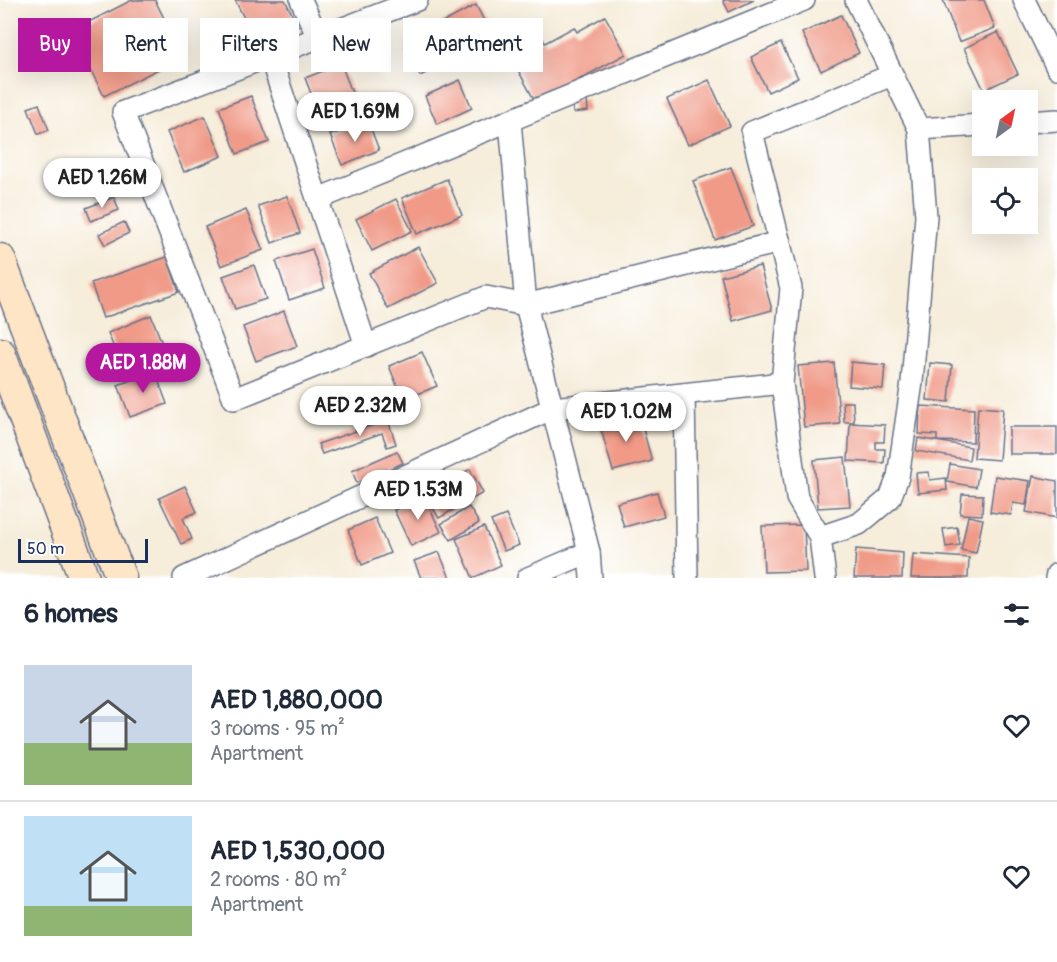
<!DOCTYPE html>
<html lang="en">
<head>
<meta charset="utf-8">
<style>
	body { margin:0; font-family:Pangolin,sans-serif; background:#f6f6f7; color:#1f2937; height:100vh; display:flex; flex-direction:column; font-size:22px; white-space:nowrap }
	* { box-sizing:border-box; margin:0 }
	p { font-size:20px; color:#747a83 }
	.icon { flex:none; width:33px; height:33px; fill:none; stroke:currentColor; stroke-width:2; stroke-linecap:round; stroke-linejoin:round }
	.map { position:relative; height:578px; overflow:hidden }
	.sheet { display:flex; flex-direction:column; background:#fff; flex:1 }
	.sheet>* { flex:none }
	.hud { position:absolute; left:18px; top:18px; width:600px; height:54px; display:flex; gap:12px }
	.needle { width:39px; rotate:33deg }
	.controls { position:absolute; left:972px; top:90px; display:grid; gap:12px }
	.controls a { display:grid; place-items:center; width:66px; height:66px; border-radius:0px; background:#fff; box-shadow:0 6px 24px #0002; font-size:30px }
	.scale { position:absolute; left:18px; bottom:15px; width:130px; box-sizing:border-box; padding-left:6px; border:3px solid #1b2f5e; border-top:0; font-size:16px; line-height:21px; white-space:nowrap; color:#1b2f5e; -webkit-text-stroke:4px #fff; paint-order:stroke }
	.price { position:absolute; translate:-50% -51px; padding:0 14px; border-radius:21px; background:#fff; color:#222; font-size:20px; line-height:39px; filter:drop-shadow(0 2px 3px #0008) }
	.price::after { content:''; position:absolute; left:50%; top:36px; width:18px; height:14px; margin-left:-9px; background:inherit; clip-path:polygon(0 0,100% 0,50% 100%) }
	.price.active { background:#b5179e; color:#fff }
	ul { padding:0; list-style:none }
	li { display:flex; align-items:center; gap:18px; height:150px; padding:0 24px }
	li+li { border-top:2px solid #e0e1e3 }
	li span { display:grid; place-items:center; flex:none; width:168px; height:120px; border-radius:0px; color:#555 }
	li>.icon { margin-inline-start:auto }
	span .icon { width:72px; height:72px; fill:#fffc; stroke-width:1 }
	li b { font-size:26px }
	h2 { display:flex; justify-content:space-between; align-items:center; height:72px; padding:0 24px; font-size:26px }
	.pill { padding:0 21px; border-radius:0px; background:#fff; box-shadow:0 6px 24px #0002; font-size:21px; line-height:54px }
	.pill.active { background:#b5179e; color:#fff }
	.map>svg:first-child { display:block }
</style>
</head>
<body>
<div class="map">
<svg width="1057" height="578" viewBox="0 0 1057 578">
	<rect width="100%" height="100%" fill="#fff"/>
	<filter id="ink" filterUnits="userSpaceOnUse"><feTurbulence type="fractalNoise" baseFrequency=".0167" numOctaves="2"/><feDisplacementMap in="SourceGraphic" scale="12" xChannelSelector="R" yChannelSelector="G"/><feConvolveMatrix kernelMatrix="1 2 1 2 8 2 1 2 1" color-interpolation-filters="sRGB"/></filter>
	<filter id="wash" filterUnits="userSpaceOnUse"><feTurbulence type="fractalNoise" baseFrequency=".008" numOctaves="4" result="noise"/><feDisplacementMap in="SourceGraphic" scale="24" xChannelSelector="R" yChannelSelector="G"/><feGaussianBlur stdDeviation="1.35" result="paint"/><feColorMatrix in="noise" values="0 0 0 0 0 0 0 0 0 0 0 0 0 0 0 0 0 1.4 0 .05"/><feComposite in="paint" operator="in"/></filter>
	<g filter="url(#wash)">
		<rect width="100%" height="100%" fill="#f6edda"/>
		<g id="blocks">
			<g fill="#f09a87">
				<polygon points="132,0 155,0 183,57 104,96 71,31"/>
				<polygon points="235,0 285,0 298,26 258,46"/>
				<polygon points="723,0 754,0 729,12"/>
				<polygon points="943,0 984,0 995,28 959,42"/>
				<polygon points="476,5 499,50 460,70 438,25"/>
				<polygon points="841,15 859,53 821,71 802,33"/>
				<polygon points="605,16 626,54 536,103 511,57 543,39 545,43 574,27 577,32"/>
				<polygon points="438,30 453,60 420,76 405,46"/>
				<polygon points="998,32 1018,74 984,90 964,48"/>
				<polygon points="781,43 798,78 768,92 751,57"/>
				<polygon points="341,64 358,108 322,122 305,78"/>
				<polygon points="460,80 472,108 437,124 425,96"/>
				<polygon points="709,80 730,126 688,145 667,99"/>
				<polygon points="251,96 269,142 237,154 219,108"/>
				<polygon points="587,99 588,111 573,113 572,101"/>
				<polygon points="39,104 49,130 38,134 28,108"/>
				<polygon points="205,116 222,156 184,172 167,132"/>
				<polygon points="368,121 379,150 342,165 330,135"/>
				<polygon points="731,167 753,226 715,240 693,181"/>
				<polygon points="447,179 462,215 417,234 402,198"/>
				<polygon points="287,196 300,233 272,243 258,206"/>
				<polygon points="114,197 119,210 91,221 86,208"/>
				<polygon points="396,199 412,231 372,251 356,219"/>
				<polygon points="246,210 263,250 221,266 205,227"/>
				<polygon points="124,222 129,233 105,245 99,234"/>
				<polygon points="418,247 438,283 388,309 369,273"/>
				<polygon points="312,249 325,288 289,300 276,261"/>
				<polygon points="167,257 179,292 103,318 91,283"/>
				<polygon points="254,265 266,299 235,309 223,276"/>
				<polygon points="760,266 772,310 733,321 721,276"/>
				<polygon points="284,311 297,346 256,361 243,327"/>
				<polygon points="151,315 167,356 124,373 108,333"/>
				<polygon points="422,352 437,386 403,400 389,366"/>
				<polygon points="851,362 885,365 883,389 849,386"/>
				<polygon points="834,363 840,424 804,427 798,366"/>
				<polygon points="930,363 952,365 949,402 927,400"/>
				<polygon points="155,371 167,404 130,417 118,385"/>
				<polygon points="843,402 853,402 854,422 844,422"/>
				<polygon points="920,406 974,409 973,442 937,441 937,435 919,434"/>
				<polygon points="978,407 1003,409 999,460 974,458"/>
				<polygon points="639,415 652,461 613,471 600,426"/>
				<polygon points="388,420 396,444 387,447 382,433 322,454 318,444"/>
				<polygon points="850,423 885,425 884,442 876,442 876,449 885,449 884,463 848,461"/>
				<rect x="1009" y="427" width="48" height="27"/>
				<polygon points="918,438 971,447 969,460 916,451"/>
				<polygon points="397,451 403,463 357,483 352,471"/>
				<polygon points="845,457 850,506 818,508 814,460"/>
				<polygon points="950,464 979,469 976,487 947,482"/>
				<polygon points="470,469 483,493 439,518 425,495"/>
				<polygon points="929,472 930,480 946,478 947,490 918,493 916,473"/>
				<polygon points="995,476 1030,481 1026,505 1013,503 1011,515 990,512"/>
				<polygon points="1033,476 1057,481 1057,518 1026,512"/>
				<polygon points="185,486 197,512 183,518 192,539 181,544 159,498"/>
				<polygon points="657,492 664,516 624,527 617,503"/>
				<polygon points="962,494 983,495 982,515 960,514"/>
				<polygon points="424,496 441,532 411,546 394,510"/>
				<polygon points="469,507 479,523 451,540 441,524"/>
				<polygon points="506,515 519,545 504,551 491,521"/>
				<polygon points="968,516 983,519 976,553 961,550"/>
				<polygon points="375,518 390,553 362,565 348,530"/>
				<polygon points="804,525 806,571 764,572 762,526"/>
				<polygon points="484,527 501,565 473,578 456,539"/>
				<polygon points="957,527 960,545 946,547 943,529"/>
				<polygon points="856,549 903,553 902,578 854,578"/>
				<polygon points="439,552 450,578 421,578 414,561"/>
				<polygon points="913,554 969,558 968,578 911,578"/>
			</g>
		</g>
	</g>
	<g filter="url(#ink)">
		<use href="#blocks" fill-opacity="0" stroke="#687289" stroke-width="1.5"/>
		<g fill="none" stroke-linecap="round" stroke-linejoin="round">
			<g stroke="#687289" stroke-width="24">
				<g id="street">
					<polyline points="301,0 318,38"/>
					<polyline points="417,0 123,112 234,399 486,297 526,305 510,121"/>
					<polyline points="856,0 919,129 982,125"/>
					<polyline points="1024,0 1057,68"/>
					<polyline points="270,56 366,346"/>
					<polyline points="1028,122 1057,120"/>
					<polyline points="318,199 804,0"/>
					<polyline points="684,394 687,578"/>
					<polyline points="820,537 859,524 890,498 898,477 912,382 926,216 919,129"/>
					<polyline points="184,578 553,408 782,383"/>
					<polyline points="528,578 589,552"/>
					<polyline points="591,578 589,552 526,305 780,242"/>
					<polyline points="825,578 820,537 797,498 782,383 791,288 752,132 892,75"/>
					<polyline points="1056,578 1057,574"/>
				</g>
			</g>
			<g stroke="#687289" stroke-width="33">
				<g id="secondary">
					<polyline points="0,259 121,578"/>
					<polyline points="0,353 84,578"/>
				</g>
			</g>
			<use href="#street" stroke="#fff" stroke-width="21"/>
			<use href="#secondary" stroke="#fde5c5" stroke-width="30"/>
		</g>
	</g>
</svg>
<div class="controls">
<a><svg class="needle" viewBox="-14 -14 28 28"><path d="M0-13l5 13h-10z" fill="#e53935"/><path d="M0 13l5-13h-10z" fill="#747a83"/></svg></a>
<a><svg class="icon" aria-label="locate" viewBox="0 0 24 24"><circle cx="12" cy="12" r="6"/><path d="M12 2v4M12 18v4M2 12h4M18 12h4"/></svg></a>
</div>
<div class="scale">50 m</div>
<b class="price" style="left:355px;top:143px">AED 1.69M</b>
<b class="price" style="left:102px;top:209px">AED 1.26M</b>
<b class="price active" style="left:143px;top:394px">AED 1.88M</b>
<b class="price" style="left:360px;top:437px">AED 2.32M</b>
<b class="price" style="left:626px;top:443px">AED 1.02M</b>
<b class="price" style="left:418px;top:521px">AED 1.53M</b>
<div class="hud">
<a class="pill active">Buy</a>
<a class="pill">Rent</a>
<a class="pill">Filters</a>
<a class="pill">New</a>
<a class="pill">Apartment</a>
</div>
</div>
<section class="sheet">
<h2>6 homes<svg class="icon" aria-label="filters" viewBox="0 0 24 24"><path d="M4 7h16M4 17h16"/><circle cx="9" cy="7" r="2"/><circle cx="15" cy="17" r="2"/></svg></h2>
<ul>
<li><span style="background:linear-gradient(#c9d6e8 65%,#8fb573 0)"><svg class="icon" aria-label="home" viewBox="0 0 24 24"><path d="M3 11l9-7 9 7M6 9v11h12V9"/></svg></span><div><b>AED 1,880,000</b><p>3 rooms · 95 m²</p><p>Apartment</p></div><svg class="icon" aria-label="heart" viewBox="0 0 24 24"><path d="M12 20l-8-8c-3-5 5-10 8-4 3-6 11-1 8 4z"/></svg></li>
<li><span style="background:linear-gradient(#bfe0f5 75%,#8fb573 0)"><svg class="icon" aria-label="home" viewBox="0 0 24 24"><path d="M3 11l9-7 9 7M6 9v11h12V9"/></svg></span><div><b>AED 1,530,000</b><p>2 rooms · 80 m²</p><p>Apartment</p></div><svg class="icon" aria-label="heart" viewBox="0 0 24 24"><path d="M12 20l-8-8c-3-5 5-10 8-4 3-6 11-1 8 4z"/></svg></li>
</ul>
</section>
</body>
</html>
